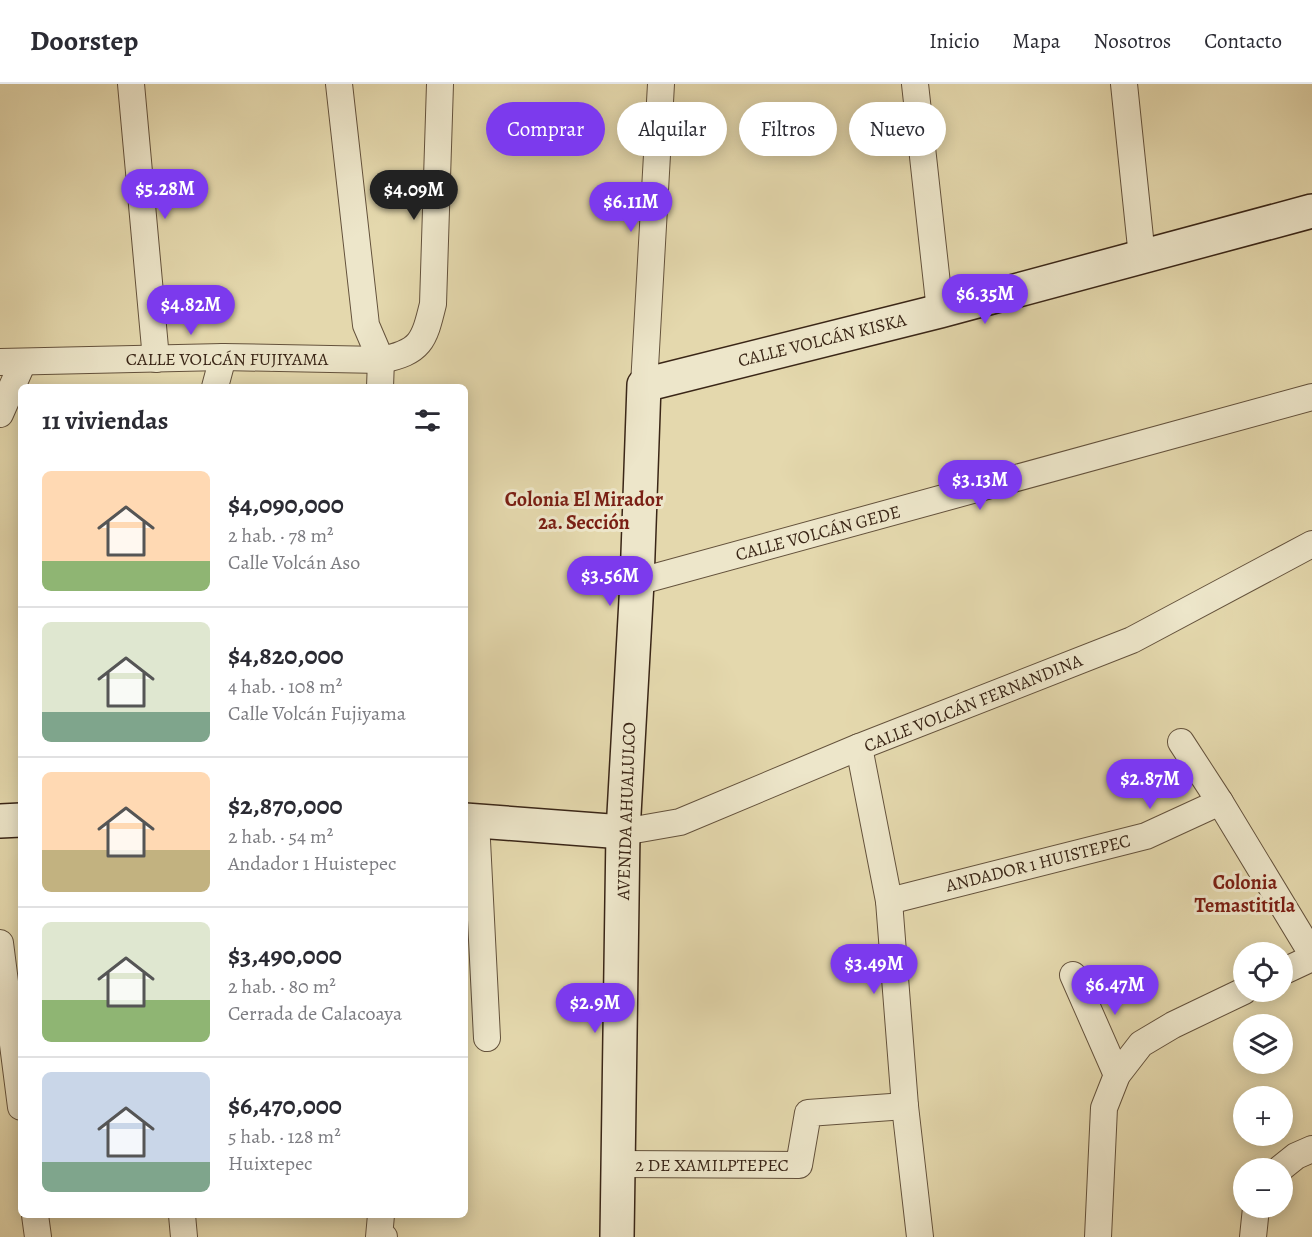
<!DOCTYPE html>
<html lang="es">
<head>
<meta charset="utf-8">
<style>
	body { margin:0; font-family:Alegreya,serif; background:#f7f7f7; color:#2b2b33; height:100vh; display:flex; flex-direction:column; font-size:22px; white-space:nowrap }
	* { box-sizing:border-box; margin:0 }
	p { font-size:20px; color:#7c7c81 }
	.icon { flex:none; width:33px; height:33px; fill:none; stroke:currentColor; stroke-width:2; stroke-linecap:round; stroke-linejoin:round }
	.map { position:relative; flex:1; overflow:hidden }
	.panel { position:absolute; left:18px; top:300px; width:450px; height:834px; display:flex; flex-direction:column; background:#fff; border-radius:9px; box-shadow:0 3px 15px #0003 }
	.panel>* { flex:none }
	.guide { position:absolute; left:486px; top:18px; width:570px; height:54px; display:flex; gap:12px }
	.fabs { position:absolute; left:1233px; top:858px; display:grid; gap:12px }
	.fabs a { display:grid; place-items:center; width:60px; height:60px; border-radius:50%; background:#fff; box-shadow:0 3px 15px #0003; font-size:30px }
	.price { position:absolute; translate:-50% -51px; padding:0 14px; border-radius:21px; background:#7c3aed; color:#fff; font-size:20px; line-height:39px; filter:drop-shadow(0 2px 3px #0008) }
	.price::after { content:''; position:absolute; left:50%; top:36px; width:18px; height:14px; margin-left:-9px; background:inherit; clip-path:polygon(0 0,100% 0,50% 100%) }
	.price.selected { background:#222; color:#fff }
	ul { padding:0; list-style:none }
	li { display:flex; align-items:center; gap:18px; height:150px; padding:0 24px }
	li+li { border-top:2px solid #e1e1e2 }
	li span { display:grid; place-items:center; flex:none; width:168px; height:120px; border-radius:9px; color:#555 }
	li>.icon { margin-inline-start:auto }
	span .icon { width:72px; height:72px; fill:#fffc; stroke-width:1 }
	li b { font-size:26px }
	h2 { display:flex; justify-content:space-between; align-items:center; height:72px; padding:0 24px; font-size:26px }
	.tag { padding:0 21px; border-radius:27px; background:#fff; box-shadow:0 3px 15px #0003; font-size:21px; line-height:54px }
	.tag.selected { background:#7c3aed; color:#fff }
	header { display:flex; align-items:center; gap:36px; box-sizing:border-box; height:84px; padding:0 30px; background:#fff; border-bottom:2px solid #e1e1e2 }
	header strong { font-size:28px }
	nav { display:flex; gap:33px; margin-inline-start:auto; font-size:21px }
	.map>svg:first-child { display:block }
</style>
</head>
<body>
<header>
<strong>Doorstep</strong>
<nav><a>Inicio</a><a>Mapa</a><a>Nosotros</a><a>Contacto</a></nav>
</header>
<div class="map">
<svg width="1312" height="1153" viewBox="0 0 1312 1153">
	<rect width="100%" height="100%" fill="#e4d8ad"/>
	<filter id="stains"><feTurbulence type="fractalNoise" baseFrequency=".00333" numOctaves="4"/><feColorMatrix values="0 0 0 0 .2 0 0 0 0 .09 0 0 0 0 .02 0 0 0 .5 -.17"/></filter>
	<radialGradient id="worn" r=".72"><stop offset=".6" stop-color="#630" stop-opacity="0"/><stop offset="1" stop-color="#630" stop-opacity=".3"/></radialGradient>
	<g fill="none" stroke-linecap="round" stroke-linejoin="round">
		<g stroke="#64523c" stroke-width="28">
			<g id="street">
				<polyline points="131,0 156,275"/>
				<polyline points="339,0 366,241 381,276 380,303"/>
				<polyline points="915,0 940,227"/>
				<polyline points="1124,0 1142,173"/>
				<path d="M0,278L223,273L381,276C421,268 424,257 433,220L440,0"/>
				<polyline points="644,301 661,0"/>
				<polyline points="215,303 223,273"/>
				<polyline points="0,330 23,278"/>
				<polyline points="637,498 1312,313"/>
				<polyline points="1181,658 1220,718"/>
				<polyline points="859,663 889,817 905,1022 920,1153"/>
				<polyline points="476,737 487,954"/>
				<polyline points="623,748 680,738 859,663 1132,556 1312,460"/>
				<polyline points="889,817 1146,752 1220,718 1312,870"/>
				<polyline points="0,859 21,1023"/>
				<polyline points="1282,888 1312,874"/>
				<polyline points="1073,891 1117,991"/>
				<polyline points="619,1080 799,1081 808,1029 905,1022"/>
				<polyline points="1281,1084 1296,1072 1312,1065"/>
				<polyline points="35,1131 38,1153"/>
				<polyline points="182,1131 184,1153"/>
				<polyline points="381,1131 379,1153 384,1153"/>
				<polyline points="1098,1153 1104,1024 1117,991 1141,960 1173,941 1244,907"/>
				<polyline points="1253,1153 1256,1124"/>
			</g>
		</g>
		<g stroke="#3a2617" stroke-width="36">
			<g id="secondary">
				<polyline points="465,736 623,748"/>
				<polyline points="0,737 21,736"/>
				<polyline points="617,1153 623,748 637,498 644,301 940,227 1312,127"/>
			</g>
		</g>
		<use href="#street" stroke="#ede6ca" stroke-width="26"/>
		<use href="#secondary" stroke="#ede6ca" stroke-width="33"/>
	</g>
	<g text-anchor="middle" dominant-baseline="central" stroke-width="6" stroke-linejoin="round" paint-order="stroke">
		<g font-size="18" fill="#3a2617" stroke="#ede6ca">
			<text transform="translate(822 256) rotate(-14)">CALLE VOLCÁN KISKA</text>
			<text x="227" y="275">CALLE VOLCÁN FUJIYAMA</text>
			<text transform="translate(818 449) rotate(-15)">CALLE VOLCÁN GEDE</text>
			<text transform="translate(973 619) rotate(-22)">CALLE VOLCÁN FERNANDINA</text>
			<text transform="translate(626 727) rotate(-88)">AVENIDA AHUALULCO</text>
			<text transform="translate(1038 779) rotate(-14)">ANDADOR 1 HUISTEPEC</text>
			<text x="712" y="1081">2 DE XAMILPTEPEC</text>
		</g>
		<g font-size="20" font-weight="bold" fill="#7a1f14" stroke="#ede6ca">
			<text x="584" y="415">Colonia El Mirador<tspan x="584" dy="23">2a. Sección</tspan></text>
			<text x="1245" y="798">Colonia<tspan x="1245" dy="23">Temastititla</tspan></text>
		</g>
	</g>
	<rect width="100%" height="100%" filter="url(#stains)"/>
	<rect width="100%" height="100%" fill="url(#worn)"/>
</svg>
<div class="fabs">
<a><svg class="icon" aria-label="locate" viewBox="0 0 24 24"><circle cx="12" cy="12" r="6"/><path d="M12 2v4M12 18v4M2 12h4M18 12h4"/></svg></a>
<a><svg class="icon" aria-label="layers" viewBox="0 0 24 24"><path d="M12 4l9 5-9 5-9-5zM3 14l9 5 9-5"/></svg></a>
<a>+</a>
<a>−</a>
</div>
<b class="price" style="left:165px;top:136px">$5.28M</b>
<b class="price selected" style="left:414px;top:137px">$4.09M</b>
<b class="price" style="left:631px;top:149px">$6.11M</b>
<b class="price" style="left:985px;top:241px">$6.35M</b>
<b class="price" style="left:191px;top:252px">$4.82M</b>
<b class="price" style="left:980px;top:427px">$3.13M</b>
<b class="price" style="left:610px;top:523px">$3.56M</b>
<b class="price" style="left:1150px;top:726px">$2.87M</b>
<b class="price" style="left:874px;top:911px">$3.49M</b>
<b class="price" style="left:1115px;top:932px">$6.47M</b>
<b class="price" style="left:595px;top:950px">$2.9M</b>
<div class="guide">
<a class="tag selected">Comprar</a>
<a class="tag">Alquilar</a>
<a class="tag">Filtros</a>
<a class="tag">Nuevo</a>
</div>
<section class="panel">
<h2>11 viviendas<svg class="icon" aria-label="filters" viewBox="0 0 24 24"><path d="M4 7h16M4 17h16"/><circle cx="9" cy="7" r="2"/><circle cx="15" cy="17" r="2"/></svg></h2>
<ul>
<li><span style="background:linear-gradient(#ffd9b3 75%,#8fb573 0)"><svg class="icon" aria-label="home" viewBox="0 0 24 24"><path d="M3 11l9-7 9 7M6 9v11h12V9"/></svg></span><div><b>$4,090,000</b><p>2 hab. · 78 m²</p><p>Calle Volcán Aso</p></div></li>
<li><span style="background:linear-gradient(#dfe7d0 75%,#7fa58c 0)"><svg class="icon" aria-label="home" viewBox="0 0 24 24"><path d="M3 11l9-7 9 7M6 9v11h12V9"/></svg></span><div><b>$4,820,000</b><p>4 hab. · 108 m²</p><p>Calle Volcán Fujiyama</p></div></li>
<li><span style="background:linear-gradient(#ffd9b3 65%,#c2b280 0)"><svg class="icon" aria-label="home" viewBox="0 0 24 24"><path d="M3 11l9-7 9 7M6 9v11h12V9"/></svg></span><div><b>$2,870,000</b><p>2 hab. · 54 m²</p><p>Andador 1 Huistepec</p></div></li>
<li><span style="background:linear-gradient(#dfe7d0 65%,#8fb573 0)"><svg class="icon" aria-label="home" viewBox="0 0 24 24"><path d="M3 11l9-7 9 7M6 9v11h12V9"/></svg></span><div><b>$3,490,000</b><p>2 hab. · 80 m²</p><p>Cerrada de Calacoaya</p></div></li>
<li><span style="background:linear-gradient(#c9d6e8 75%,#7fa58c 0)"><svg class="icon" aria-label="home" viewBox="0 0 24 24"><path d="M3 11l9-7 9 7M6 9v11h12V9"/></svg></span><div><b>$6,470,000</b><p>5 hab. · 128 m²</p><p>Huixtepec</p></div></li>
</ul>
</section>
</div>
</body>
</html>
